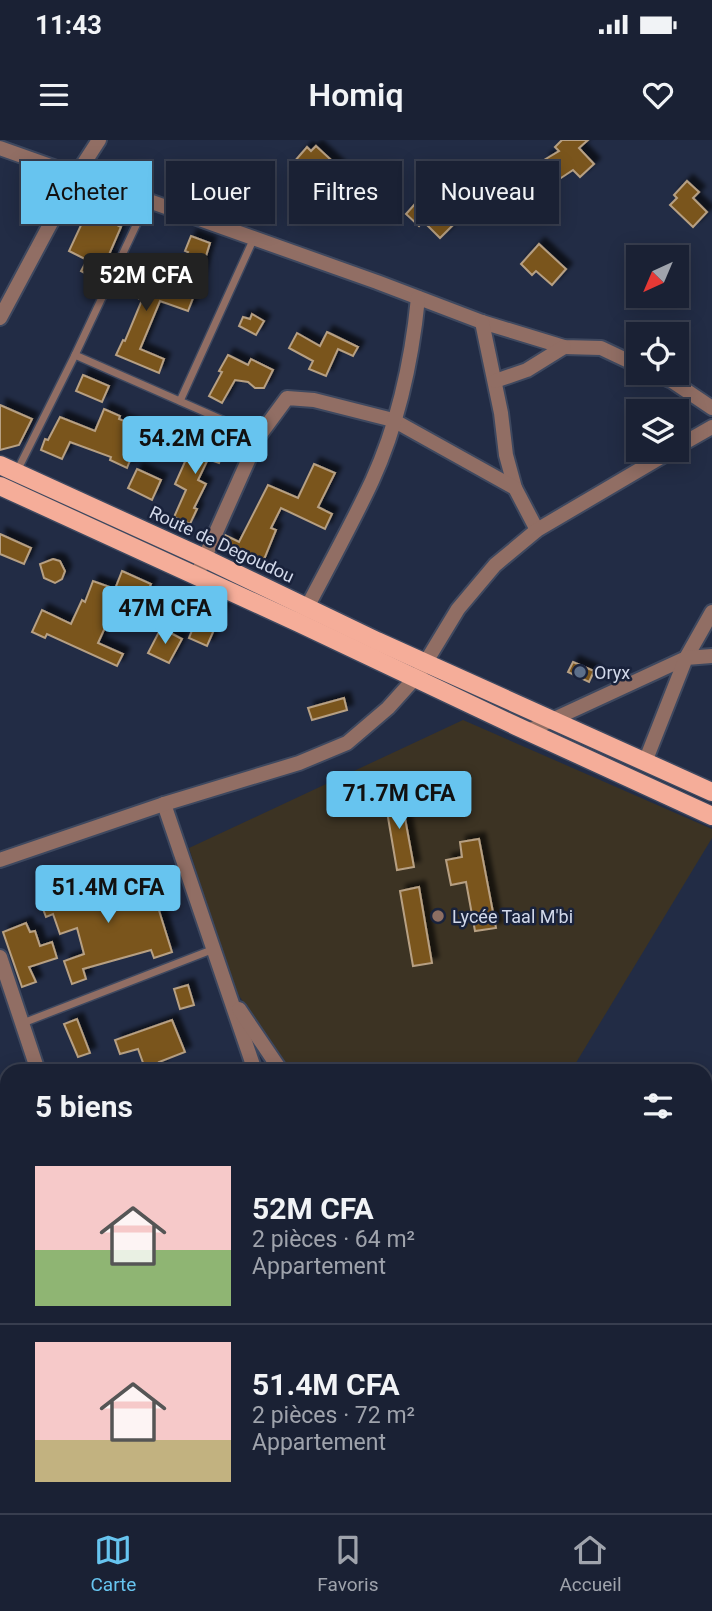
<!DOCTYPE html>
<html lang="fr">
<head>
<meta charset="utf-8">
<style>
	body { margin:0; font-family:Roboto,sans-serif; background:#272e40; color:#f1f3f6; height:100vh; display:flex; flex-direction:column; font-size:26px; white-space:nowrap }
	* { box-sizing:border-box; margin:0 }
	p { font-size:23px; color:#9fa3ac }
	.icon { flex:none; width:38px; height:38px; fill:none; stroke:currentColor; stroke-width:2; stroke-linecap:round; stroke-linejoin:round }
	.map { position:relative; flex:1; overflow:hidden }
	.sheet { position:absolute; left:0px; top:924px; width:712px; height:450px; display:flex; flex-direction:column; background:#1a2134; border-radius:21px 21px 0 0; box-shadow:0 4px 18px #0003,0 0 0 2px #383e4f }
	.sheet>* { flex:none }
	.top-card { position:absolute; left:21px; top:21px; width:670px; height:63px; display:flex; gap:14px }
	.needle { width:46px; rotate:224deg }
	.fabs { position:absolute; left:626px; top:105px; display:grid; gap:14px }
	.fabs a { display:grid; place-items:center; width:63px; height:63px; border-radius:0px; background:#1a2134; box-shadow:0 4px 18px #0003,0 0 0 2px #383e4f; font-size:35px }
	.price { position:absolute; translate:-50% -60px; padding:0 16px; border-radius:7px; background:#67c4ef; color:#111; font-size:23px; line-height:46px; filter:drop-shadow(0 2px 4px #0008) }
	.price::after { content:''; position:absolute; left:50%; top:42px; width:21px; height:16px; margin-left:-10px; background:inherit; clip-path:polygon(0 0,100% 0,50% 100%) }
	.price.current { background:#222; color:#fff }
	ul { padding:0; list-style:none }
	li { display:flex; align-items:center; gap:21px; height:175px; padding:0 35px }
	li+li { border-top:2px solid #383e4f }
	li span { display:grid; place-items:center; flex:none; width:196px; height:140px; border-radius:0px; color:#555 }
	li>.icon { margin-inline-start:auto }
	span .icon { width:84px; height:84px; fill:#fffc; stroke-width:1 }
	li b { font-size:30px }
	h2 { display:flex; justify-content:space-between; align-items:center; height:84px; padding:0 35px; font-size:30px }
	.chip { padding:0 24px; border-radius:0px; background:#1a2134; box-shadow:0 4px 18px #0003,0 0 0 2px #383e4f; font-size:24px; line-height:63px }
	.chip.current { background:#67c4ef; color:#111 }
	.status { display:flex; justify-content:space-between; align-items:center; height:49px; padding:0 35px; background:#1a2134; direction:ltr }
	.status svg { height:19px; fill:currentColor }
	header { display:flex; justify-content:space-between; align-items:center; height:91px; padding:0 35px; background:#1a2134; font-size:32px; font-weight:600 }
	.tabs { display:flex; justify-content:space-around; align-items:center; height:98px; border-top:2px solid #383e4f; background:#1a2134; font-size:19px; color:#9fa3ac }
	.tabs a { display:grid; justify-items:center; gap:4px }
	.tabs .current { color:#67c4ef }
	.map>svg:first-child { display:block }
</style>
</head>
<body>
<div class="status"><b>11:43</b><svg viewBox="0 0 49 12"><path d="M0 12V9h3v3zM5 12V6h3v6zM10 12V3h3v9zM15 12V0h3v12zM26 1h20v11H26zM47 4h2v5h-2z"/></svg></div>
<header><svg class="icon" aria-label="menu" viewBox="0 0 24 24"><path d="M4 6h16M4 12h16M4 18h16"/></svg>Homiq<svg class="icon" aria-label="heart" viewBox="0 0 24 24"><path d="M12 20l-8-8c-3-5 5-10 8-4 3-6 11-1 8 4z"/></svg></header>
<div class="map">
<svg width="712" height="1373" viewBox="0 0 712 1373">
	<defs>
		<filter id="shadow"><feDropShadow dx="6" dy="-6" stdDeviation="2" flood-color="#0009"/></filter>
	</defs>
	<rect width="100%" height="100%" fill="#222c45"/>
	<polygon fill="#3c3323" points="463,580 712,689 712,698 571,931 289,931 232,845 189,708"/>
	<g fill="#7a551f" stroke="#b7a083" stroke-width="2" filter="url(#shadow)">
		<polygon points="562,0 588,0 579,8 594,24 580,37 573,30 558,40 544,20 559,11 555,7"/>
		<polygon points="316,6 343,31 329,46 311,29 307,34 294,22 307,7 311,11"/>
		<polygon points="687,41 699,52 693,58 707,72 693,87 670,65 677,58 674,55"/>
		<polygon points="424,54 455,83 440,98 423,81 419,86 406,74"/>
		<polygon points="88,70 121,87 108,117 113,119 109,129 100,125 94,138 81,131 87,120 69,111"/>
		<polygon points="191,96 210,103 199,139 180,131 188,112 185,111"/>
		<polygon points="539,104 566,129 552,145 536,131 532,135 521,124"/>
		<polygon points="124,124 170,144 168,149 193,158 188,171 160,161 140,209 164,219 159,233 116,215 123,200 125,201 142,160 117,148"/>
		<polygon points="252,174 264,181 256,195 239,186 243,177 250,179"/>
		<polygon points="327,192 358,207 353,216 338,209 326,236 309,229 313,221 289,208 297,193 320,206"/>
		<polygon points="228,215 248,225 251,219 273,230 264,248 255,248 248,242 235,240 222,263 209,256 222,232 219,231"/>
		<polygon points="83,235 109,246 102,262 76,251"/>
		<polygon points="0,265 32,279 19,305 0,310"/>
		<polygon points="104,269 120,276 119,279 148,291 142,305 137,303 127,328 110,320 111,317 70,302 62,319 41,310 45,299 48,300 60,277 95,291"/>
		<polygon points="196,297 224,308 219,323 208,319 198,340 206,344 194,368 197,369 190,384 174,377 186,350 175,344"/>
		<polygon points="314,324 335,333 318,367 332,374 325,389 281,368 271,388 276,390 261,427 231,414 225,395 239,402 268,345 298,358"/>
		<polygon points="137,329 161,340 152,360 128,348"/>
		<polygon points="0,394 31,408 24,424 0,414"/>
		<polygon points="53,419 60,421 65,431 62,439 55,443 44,438 40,424"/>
		<polygon points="122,431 151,444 136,479 113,470 98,503 123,514 117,526 47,494 45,498 32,492 42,470 71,484 82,460 85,462 93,441 115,449"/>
		<polygon points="191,451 202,459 223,469 207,506 189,498 199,473 183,464"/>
		<polygon points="161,488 182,499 169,523 148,513"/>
		<polygon points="573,522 594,531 589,542 568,532"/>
		<polygon points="344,558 347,570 312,580 308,568"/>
		<polygon points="400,651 414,727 397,730 384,654"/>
		<polygon points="479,699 496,788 475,791 466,742 451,745 446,720 462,717 460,702"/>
		<polygon points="76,737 85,760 123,746 126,754 148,745 157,764 172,812 154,818 151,810 83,829 86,839 72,844 64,821 84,814 77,788 60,794 53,774 46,777 40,761 64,751 61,743"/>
		<polygon points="419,747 432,823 413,826 400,751"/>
		<polygon points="26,783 30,792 35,791 40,806 52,802 57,818 29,827 36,842 22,847 3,792"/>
		<polygon points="188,845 194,865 180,869 174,849"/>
		<polygon points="77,879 90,913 78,917 64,884"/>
		<polygon points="172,880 185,912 159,922 161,927 150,931 146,931 138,909 120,914 115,900"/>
	</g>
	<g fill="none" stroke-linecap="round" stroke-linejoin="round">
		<g stroke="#3e485f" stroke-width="10">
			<g id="service">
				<polyline points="75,215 259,296"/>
				<polyline points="180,261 254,98"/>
				<polyline points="16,333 75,215 148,60"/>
				<polyline points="23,883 214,809"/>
			</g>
		</g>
		<g stroke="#3e485f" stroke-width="18">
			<g id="minor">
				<polyline points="0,8 377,142 482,182 564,207 601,208 639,226"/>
				<polyline points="0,178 77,34 99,0"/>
				<polyline points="482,182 501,273 506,315 515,348 537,390"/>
				<polyline points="654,233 672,241 712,268"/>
				<polyline points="495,241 527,230 564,207"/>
				<polyline points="196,437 259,296 287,258 314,260 393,280 515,348"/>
				<path d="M303,475C326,431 351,386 372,341C398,284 412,219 418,158"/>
				<polyline points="528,591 686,518 712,472"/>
				<polyline points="645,622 686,518 712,516"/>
				<polyline points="164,664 255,931"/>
				<polyline points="0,720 164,664 299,623 347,603 388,568 415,538"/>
				<polyline points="0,817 38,931"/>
				<polyline points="239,869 281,931"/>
				<polyline points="0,1032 7,1029"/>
				<polyline points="705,1126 712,1124"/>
				<polyline points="0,1201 7,1222"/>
				<polyline points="705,1259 712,1257"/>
				<polyline points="0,1367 7,1364"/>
				<polyline points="184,1367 187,1373"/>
				<polyline points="524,1367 526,1373"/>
				<polyline points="350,1373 368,1367"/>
			</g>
		</g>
		<g stroke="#3e485f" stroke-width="18">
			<g id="tertiary">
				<polyline points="677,307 712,287"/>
				<polyline points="421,530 458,469 495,425 537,390 673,310"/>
			</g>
		</g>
		<g stroke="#3e485f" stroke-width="21">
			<g id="primary">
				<polyline points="0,325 204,418 377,501 712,652"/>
				<polyline points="0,346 299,483 516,586 712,676"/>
			</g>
		</g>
		<use href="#service" stroke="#916e64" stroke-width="7"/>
		<use href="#minor" stroke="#916e64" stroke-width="14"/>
		<use href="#tertiary" stroke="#916e64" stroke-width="14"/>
		<use href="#primary" stroke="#f5ad99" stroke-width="18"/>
	</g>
	<circle fill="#5c6f8a" stroke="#19223b" stroke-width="2.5" cx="580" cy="532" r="7"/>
	<circle fill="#8d6e63" stroke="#19223b" stroke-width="2.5" cx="438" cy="776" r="7"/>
	<g text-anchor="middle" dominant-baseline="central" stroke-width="5" stroke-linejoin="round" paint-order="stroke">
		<g font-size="18" fill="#d2d9ea" stroke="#19223b">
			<text transform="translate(222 404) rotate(25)">Route de Degoudou</text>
		</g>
		<g font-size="18" fill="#d2d9ea" stroke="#19223b" text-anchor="start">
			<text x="594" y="532">Oryx</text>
			<text x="452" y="776">Lycée Taal M'bi</text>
		</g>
	</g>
</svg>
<div class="fabs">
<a><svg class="needle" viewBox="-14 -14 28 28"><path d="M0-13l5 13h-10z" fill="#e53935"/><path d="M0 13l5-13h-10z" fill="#9fa3ac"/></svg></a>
<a><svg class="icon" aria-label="locate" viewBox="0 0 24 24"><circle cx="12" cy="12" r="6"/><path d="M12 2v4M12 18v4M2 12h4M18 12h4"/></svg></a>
<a><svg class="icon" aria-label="layers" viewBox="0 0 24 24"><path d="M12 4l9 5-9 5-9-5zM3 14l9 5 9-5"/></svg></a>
</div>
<b class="price current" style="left:146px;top:173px">52M CFA</b>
<b class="price" style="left:195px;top:336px">54.2M CFA</b>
<b class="price" style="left:165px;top:506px">47M CFA</b>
<b class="price" style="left:399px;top:691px">71.7M CFA</b>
<b class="price" style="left:108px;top:785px">51.4M CFA</b>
<div class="top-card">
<a class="chip current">Acheter</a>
<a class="chip">Louer</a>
<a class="chip">Filtres</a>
<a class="chip">Nouveau</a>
</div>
<section class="sheet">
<h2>5 biens<svg class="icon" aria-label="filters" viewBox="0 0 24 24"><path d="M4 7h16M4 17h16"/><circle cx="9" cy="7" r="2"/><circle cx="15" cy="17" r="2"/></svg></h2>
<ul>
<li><span style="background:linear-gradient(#f6c9c9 60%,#8fb573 0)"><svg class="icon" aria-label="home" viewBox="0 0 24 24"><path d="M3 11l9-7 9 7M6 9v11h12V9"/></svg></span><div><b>52M CFA</b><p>2 pièces · 64 m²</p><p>Appartement</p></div></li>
<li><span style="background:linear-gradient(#f6c9c9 70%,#c2b280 0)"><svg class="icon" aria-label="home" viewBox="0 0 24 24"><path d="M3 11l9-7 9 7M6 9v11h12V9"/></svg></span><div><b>51.4M CFA</b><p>2 pièces · 72 m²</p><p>Appartement</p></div></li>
</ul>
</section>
</div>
<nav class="tabs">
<a class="current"><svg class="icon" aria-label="map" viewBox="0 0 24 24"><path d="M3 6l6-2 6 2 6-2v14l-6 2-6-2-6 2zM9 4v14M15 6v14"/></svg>Carte</a>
<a><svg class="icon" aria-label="saved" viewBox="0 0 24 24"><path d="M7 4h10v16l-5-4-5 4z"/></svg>Favoris</a>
<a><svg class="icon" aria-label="home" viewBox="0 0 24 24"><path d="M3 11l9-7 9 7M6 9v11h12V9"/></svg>Accueil</a>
</nav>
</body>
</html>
